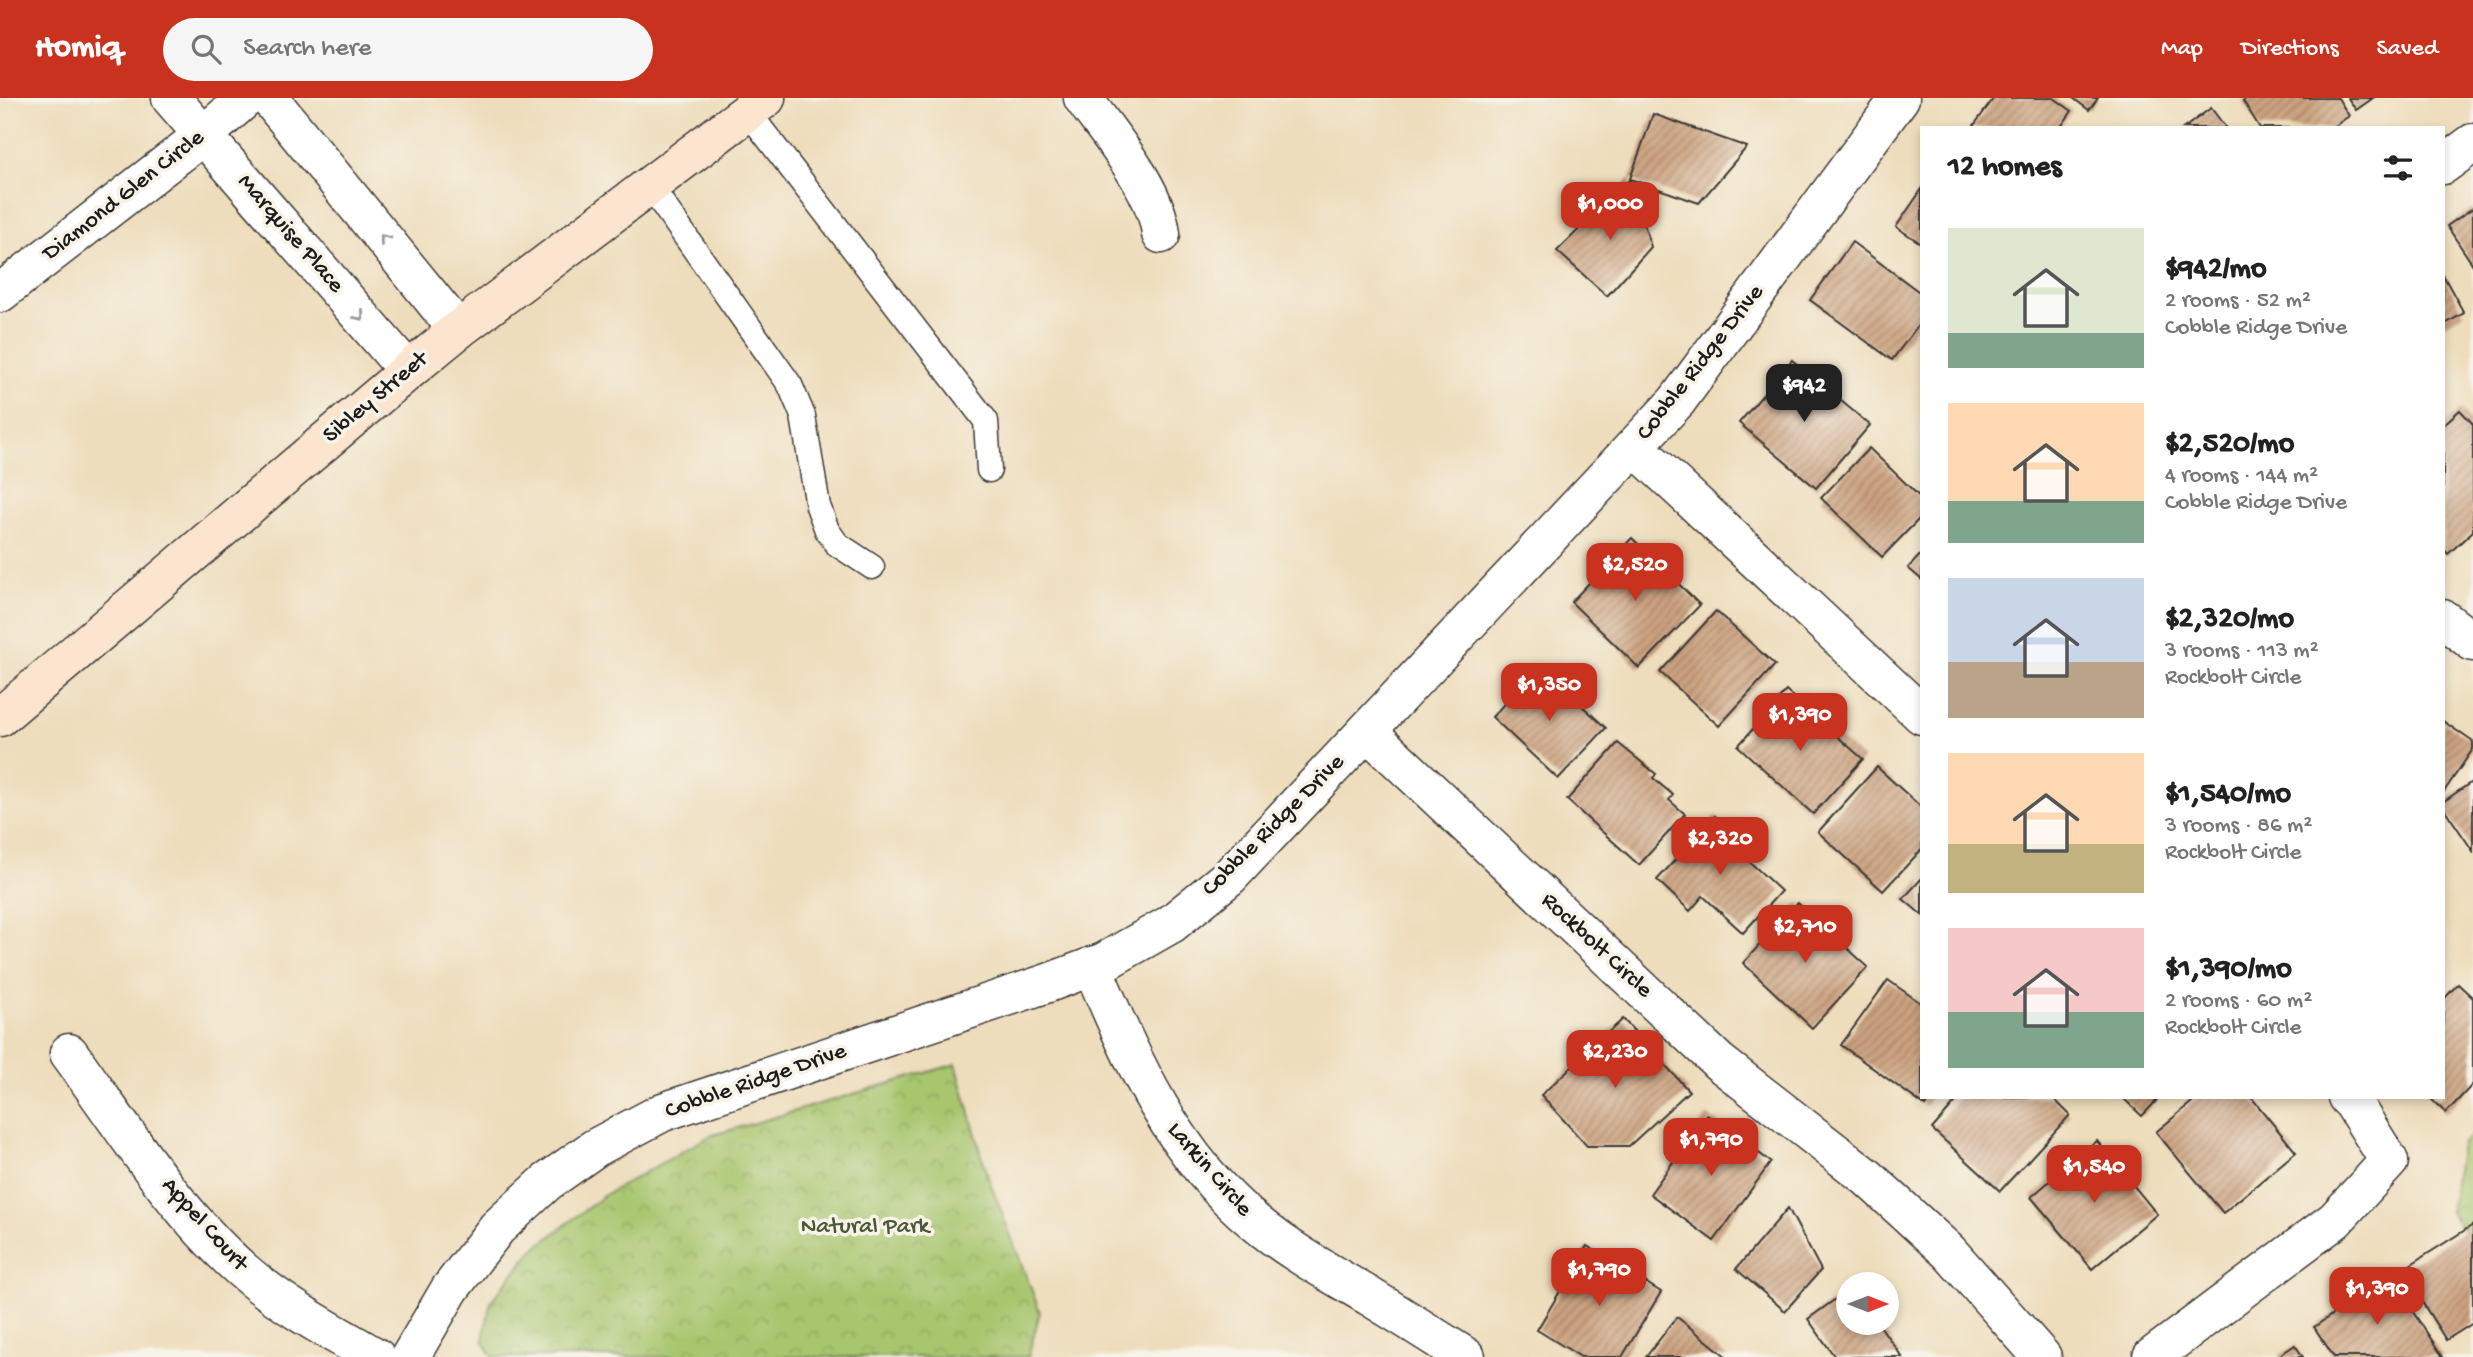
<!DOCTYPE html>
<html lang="en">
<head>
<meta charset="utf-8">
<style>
	body { margin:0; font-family:"Gochi Hand",sans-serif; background:#f6f6f6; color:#222; height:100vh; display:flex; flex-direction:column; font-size:26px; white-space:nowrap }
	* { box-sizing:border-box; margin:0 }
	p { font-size:23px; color:#767676 }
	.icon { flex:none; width:38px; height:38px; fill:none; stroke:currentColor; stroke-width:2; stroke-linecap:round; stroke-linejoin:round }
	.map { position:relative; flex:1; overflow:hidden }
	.drawer { position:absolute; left:1920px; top:28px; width:525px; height:973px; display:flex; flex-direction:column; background:#fff; border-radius:0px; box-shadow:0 4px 10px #0003 }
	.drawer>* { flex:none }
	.needle { width:46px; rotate:90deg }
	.fabs { position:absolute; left:1836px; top:1174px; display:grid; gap:14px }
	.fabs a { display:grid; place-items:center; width:63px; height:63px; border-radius:50%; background:#fff; box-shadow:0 4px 10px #0003; font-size:35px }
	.price { position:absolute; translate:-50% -60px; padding:0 16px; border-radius:14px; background:#c8321e; color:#fff; font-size:23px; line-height:46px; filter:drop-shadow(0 2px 4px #0008) }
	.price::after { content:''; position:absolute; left:50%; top:42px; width:21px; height:16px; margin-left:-10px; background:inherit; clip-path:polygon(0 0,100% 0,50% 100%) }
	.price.selected { background:#222; color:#fff }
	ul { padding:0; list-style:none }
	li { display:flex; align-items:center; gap:21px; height:175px; padding:0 28px }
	li span { display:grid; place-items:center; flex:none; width:196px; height:140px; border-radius:0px; color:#555 }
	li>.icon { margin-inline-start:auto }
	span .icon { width:84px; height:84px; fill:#fffc; stroke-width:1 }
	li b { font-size:30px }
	h2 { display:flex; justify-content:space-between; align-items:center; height:84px; padding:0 28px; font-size:30px }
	header { display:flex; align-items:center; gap:42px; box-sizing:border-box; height:98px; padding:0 35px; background:#c8321e; color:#fff }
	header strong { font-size:33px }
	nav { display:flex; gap:38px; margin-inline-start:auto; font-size:24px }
	.search { width:490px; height:63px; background:#f6f6f6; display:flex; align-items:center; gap:18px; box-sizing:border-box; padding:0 24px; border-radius:38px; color:#767676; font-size:26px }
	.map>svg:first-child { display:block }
</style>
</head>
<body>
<header>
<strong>Homiq</strong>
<div class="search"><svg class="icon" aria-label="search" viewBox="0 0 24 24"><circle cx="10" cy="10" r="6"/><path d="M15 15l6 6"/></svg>Search here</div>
<nav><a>Map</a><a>Directions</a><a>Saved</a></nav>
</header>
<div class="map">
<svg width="2473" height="1259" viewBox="0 0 2473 1259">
	<defs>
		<pattern id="park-crowns" width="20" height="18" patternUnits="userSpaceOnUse" patternTransform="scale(1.75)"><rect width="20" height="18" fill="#a7c66e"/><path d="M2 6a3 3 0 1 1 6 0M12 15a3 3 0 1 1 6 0" fill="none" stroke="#8faa5f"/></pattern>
		<pattern id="building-hatch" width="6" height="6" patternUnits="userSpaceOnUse" patternTransform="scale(1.75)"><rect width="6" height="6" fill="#cca280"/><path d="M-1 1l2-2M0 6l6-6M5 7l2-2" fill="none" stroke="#a58368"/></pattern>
	</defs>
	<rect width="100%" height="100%" fill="#f7f3e8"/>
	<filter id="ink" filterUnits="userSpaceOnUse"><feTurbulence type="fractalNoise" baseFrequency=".0143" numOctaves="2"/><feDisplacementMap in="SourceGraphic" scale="14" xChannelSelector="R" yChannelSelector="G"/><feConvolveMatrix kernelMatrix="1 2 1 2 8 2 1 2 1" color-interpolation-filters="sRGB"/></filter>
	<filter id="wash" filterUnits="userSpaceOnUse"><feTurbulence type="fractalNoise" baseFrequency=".00686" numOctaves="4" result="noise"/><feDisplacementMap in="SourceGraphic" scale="28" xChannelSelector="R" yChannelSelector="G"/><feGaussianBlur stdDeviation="1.57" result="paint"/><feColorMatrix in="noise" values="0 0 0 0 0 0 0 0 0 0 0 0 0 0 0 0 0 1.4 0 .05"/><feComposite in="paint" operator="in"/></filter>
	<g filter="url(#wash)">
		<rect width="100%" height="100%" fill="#eeddbc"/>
		<g fill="url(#park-crowns)" stroke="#627145" stroke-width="2">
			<polygon points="956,966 988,1079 1040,1214 1028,1259 493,1259 483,1242 491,1203 532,1153 603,1098 710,1038"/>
			<polygon points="2473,1037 2473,1144 2450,1114 2461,1047"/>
		</g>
		<g id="blocks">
			<g fill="url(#building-hatch)">
				<polygon points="1994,0 2054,0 2072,13 2060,30 1972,30"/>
				<polygon points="2073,0 2098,0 2089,12"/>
				<polygon points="2247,0 2338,0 2349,18 2332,30 2260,30 2243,3"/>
				<polygon points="2348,0 2373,0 2356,12"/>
				<polygon points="2211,10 2226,30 2184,30"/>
				<polygon points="1653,16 1747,49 1699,105 1630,81"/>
				<polygon points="1630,81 1651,149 1607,198 1557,153"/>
				<polygon points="1922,91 1922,146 1896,129"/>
				<polygon points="2473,110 2473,167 2447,128"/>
				<polygon points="1852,144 1922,196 1922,222 1892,262 1810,202"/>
				<polygon points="2443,177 2464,215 2443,227"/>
				<polygon points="1792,262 1870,327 1816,390 1739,325"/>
				<polygon points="2460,312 2473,326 2473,433 2448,456 2443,450 2443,327"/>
				<polygon points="1869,350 1922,401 1922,418 1882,459 1821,400"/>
				<polygon points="1632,440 1700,507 1639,570 1571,504"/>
				<polygon points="1922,455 1922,482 1908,470"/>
				<polygon points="1716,513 1775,567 1719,628 1660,574"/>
				<polygon points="1539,568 1606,630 1558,681 1492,619"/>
				<polygon points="1786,593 1863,661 1813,716 1738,648"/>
				<polygon points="2443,623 2473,644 2473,651 2443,695"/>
				<polygon points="1618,645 1656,676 1653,680 1673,697 1669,702 1685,716 1639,767 1567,702"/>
				<polygon points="1877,669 1922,710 1922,751 1883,793 1818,734"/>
				<polygon points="2473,683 2473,753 2443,709 2443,704"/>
				<polygon points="1715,718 1747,747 1739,754 1781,793 1743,835 1703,798 1690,813 1657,782"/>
				<polygon points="1922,780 1922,817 1903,801"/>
				<polygon points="1798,805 1868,869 1812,930 1743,865"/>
				<polygon points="1888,882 1922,906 1922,999 1931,999 1925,1008 1841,947"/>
				<polygon points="2458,886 2473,900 2473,986 2446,1015 2429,999 2443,999 2443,902"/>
				<polygon points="1623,921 1689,993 1629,1048 1587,1048 1541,997"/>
				<polygon points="1960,999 2052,999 2070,1017 2000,1093 1932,1031"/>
				<polygon points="2122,999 2160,999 2142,1018"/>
				<polygon points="2198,999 2251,999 2296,1054 2223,1115 2156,1034"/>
				<polygon points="1707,1017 1771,1064 1714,1143 1650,1096"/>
				<polygon points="2097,1043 2157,1116 2092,1171 2031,1099"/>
				<polygon points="1788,1110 1821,1172 1785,1213 1736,1171"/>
				<polygon points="2473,1127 2473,1225 2446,1242 2402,1172"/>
				<polygon points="1587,1148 1661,1194 1622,1259 1581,1259 1537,1232"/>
				<polygon points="2389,1178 2443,1259 2334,1259 2314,1229"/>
				<polygon points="1848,1192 1848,1225 1878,1225 1902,1259 1835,1259 1808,1221"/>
				<polygon points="1677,1219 1727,1259 1646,1259"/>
				<polygon points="2295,1247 2303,1259 2277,1259"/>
			</g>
		</g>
	</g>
	<g filter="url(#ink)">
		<use href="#blocks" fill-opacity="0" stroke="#3c3934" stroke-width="2"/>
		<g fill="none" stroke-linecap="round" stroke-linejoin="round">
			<g stroke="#3c3934" stroke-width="27">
				<g id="lane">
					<polyline points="748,14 986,323 989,372"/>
					<polyline points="650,88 790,287 803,318 818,408 827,432 837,446 872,469"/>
				</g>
			</g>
			<g stroke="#3c3934" stroke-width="41">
				<g id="street">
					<polyline points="171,0 408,273"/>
					<polyline points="269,0 458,232"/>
					<path d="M1083,0C1110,38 1156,90 1161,136"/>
					<polyline points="2443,67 2473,45"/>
					<polyline points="0,195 205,36 246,0"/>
					<polyline points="1635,349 1922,617"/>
					<polyline points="2443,521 2473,544"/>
					<polyline points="1367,633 1719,964 1867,1079 1949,1154 2042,1259"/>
					<path d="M1092,868C1132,962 1174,1059 1256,1125C1292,1155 1332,1176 1372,1200C1403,1219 1435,1239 1466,1259"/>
					<path d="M69,955C122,1028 174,1112 242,1172C282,1207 330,1233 376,1259"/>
					<polyline points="410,1259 450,1191 497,1130 547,1084 595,1050 663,1014 1048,885 1104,864 1171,826 1230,778 1677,303 1900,0"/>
					<polyline points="2152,1259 2335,1122 2389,1063 2353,1005 2347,999"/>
				</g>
			</g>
			<g stroke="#3c3934" stroke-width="41">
				<polyline id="secondary" points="0,619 408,273 458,232 766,0"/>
			</g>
			<use href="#lane" stroke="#fff" stroke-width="24"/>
			<use href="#street" stroke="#fff" stroke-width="38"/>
			<use href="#secondary" stroke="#fce5cf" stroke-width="38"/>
		</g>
		<defs><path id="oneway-chevron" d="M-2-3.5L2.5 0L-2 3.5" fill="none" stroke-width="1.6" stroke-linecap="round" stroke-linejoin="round" transform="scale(1.75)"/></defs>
		<g stroke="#999">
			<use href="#oneway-chevron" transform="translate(384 141) rotate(-129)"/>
			<use href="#oneway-chevron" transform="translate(360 218) rotate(49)"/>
		</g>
	</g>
	<g text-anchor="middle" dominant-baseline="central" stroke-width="7" stroke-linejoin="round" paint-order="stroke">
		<g font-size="24" fill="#1c1c1c" stroke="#f7f3e8">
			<text transform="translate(124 98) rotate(-38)">Diamond Glen Circle</text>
			<text transform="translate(290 136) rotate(49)">Marquise Place</text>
			<text transform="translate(1701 265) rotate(-52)">Cobble Ridge Drive</text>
			<text transform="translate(376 300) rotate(-40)">Sibley Street</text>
			<text transform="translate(1274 728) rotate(-45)">Cobble Ridge Drive</text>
			<text transform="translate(1596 848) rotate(43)">Rockbolt Circle</text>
			<text transform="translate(756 984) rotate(-19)">Cobble Ridge Drive</text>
			<text transform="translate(1209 1072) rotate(49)">Larkin Circle</text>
			<text transform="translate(204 1127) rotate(48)">Appel Court</text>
		</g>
		<g font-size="24" fill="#4d5839" stroke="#f7f3e8">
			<text x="865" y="1129">Natural Park</text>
		</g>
	</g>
</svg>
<div class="fabs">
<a><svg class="needle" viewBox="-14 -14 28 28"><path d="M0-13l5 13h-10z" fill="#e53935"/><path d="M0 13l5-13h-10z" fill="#767676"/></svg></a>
</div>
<b class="price" style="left:1610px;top:144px">$1,000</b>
<b class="price selected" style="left:1804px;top:326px">$942</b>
<b class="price" style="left:1635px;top:505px">$2,520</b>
<b class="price" style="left:1549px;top:625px">$1,350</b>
<b class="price" style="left:1800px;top:655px">$1,390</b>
<b class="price" style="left:1720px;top:779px">$2,320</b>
<b class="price" style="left:1805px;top:867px">$2,710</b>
<b class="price" style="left:1615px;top:992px">$2,230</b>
<b class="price" style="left:1711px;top:1080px">$1,790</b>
<b class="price" style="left:2094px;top:1107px">$1,540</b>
<b class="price" style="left:1599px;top:1210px">$1,790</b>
<b class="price" style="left:2377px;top:1229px">$1,390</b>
<section class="drawer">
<h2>12 homes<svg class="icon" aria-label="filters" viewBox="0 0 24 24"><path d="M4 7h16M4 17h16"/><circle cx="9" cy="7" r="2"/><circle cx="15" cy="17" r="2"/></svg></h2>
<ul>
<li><span style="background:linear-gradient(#dfe7d0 75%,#7fa58c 0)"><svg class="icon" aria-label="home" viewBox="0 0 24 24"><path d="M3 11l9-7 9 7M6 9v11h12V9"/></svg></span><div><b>$942/mo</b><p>2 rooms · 52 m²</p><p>Cobble Ridge Drive</p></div></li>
<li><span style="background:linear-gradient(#ffd9b3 70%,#7fa58c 0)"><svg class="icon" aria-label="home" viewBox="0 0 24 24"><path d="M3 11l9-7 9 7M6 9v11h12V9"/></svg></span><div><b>$2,520/mo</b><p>4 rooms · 144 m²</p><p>Cobble Ridge Drive</p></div></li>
<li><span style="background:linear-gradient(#c9d6e8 60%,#b9a48a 0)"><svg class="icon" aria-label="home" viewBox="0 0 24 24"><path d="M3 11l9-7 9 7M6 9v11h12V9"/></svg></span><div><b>$2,320/mo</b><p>3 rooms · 113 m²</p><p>Rockbolt Circle</p></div></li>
<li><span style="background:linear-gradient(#ffd9b3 65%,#c2b280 0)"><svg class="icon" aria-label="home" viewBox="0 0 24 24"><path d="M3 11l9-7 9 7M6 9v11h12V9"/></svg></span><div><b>$1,540/mo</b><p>3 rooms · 86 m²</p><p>Rockbolt Circle</p></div></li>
<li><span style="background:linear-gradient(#f6c9c9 60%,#7fa58c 0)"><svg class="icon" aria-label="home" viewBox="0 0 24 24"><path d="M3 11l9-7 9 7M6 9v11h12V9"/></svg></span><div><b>$1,390/mo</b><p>2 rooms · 60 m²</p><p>Rockbolt Circle</p></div></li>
</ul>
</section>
</div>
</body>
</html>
